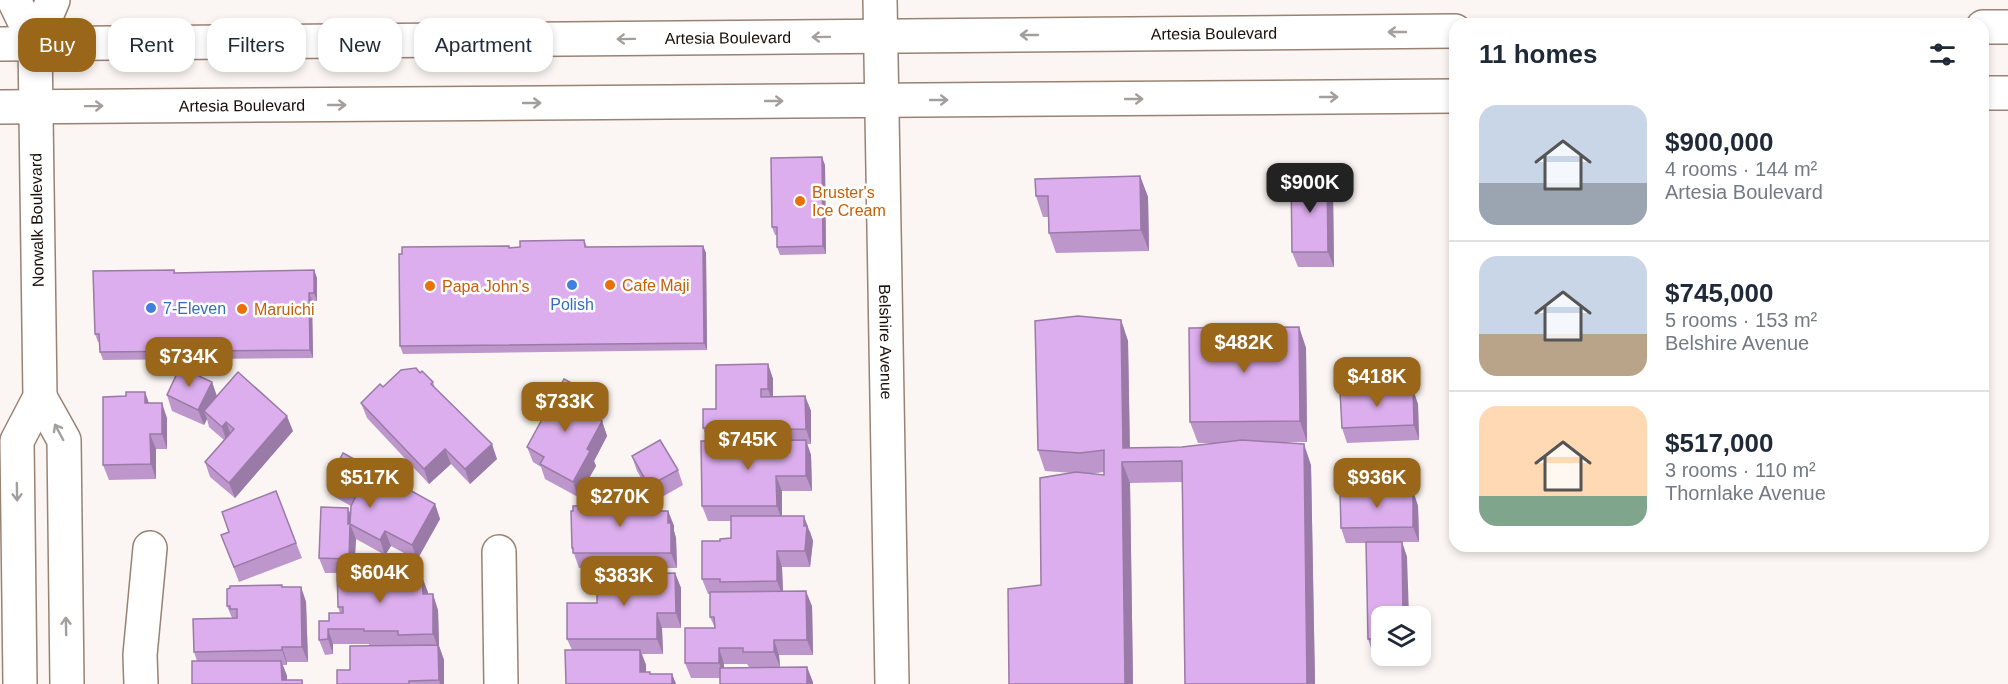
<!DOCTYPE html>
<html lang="en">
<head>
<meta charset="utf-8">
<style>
	body { margin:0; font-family:Arial,sans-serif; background:#f6f6f7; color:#1f2937; height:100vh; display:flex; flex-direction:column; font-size:22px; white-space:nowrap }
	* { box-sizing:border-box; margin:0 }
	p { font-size:20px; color:#747a83 }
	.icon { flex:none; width:33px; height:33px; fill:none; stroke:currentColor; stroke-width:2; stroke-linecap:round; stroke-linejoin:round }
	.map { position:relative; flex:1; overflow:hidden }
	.side { position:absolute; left:1449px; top:18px; width:540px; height:534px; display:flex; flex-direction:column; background:#fff; border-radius:18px; box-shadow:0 3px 9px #0003 }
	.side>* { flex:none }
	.banner { position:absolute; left:18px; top:18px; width:570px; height:54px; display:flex; gap:12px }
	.tools { position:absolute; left:1371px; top:606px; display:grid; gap:12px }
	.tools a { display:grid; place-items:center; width:60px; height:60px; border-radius:12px; background:#fff; box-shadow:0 3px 9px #0003; font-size:30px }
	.price { position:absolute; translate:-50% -51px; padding:0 14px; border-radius:12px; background:#99661a; color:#fff; font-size:20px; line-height:39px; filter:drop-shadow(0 2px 3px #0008) }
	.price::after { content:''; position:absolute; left:50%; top:36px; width:18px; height:14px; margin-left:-9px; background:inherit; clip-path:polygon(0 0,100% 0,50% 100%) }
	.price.current { background:#222; color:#fff }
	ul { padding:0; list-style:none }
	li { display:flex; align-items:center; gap:18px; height:150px; padding:0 30px }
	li+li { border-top:2px solid #e0e1e3 }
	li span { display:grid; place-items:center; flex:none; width:168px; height:120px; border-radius:18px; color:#555 }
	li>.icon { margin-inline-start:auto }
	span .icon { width:72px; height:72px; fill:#fffc; stroke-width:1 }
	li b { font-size:26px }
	h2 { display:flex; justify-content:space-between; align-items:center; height:72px; padding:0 30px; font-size:26px }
	.chip { padding:0 21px; border-radius:18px; background:#fff; box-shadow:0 3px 9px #0003; font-size:21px; line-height:54px }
	.chip.current { background:#99661a; color:#fff }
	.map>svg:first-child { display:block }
</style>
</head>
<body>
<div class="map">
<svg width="2008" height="684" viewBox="0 0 2008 684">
	<rect width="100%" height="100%" fill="#fbf6f3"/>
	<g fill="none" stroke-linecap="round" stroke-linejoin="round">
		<g stroke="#998274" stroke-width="36">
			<g id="minor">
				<path id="s1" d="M880,0L892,684"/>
				<polyline points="499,552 501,684"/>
				<polyline points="141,684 140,655 150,548"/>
			</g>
		</g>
		<g stroke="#998274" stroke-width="36">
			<g id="secondary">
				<polyline points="14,0 35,43"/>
				<polyline points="1983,27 2008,27"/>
				<path id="s2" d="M0,44L1455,31"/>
				<polyline points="1983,93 2008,93"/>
				<path id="s3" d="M0,107L1455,96"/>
				<polyline points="40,397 64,440 67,684"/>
				<polyline points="20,684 17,441 40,397 35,43 53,0"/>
			</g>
		</g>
		<use href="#minor" stroke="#fff" stroke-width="33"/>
		<use href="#secondary" stroke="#fff" stroke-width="33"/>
	</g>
	<g fill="#bd96cc" fill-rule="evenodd">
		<polygon points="825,165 826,254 780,255 777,247 777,235 775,235 772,227"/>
		<polygon points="1140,176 1148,197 1149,251 1056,253 1049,233 1048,217 1043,217 1036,196"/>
		<polygon points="1333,190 1334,267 1298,267 1292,252"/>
		<polygon points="584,240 587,247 703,246 706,253 707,350 403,354 400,346 510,248"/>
		<polygon points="174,270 175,273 314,270 317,278 317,301 312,301 313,358 103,360 100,352 99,342 98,342 95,334"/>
		<path d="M1121,320L1128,341L1130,448L1182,447L1220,443H1198L1190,422L1299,327L1306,348L1307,442H1273L1311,465L1315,684H1185L1182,482L1130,483L1133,684H1009L1041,585L1073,473L1045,471L1038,450ZM1104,472V475L1090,474Z"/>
		<polygon points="768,364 773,379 773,396 805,396 811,411 811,444 807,444 811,455 812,491 782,491 782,516 810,531 813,541 810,567 782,567 783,591 812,606 813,655 779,655 780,667 749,667 747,664 724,664 724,668 807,667 813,684 720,684 720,678 691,678 685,663 715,628 710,617 710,594 708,594 702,579 720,541 731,538 731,521 708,521 702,506 708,441 703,428 716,409"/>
		<polygon points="420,373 433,382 435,388 497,459 470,484 451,464 429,484 367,418 361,403"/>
		<polygon points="212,382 217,396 293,431 235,498 210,477 205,462 224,440 209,427 207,419 204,425 172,411 167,395"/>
		<polygon points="145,392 149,403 167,418 167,449 156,449 156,479 109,480 103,465 126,396"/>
		<polygon points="589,404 584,412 602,421 607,436 594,461 596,466 578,497 545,479 541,467 533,462 527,447"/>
		<polygon points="1418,404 1419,440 1347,443 1342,428"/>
		<polygon points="632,456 678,470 683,485 655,501 637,471"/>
		<polygon points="330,478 435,504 440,519 417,560 391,546 385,555 356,539 354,567 373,577 422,577 428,594 438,610 439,646 444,660 444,684 337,684 350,670 369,645 369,644 333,644 333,654 325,655 319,640 329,621 340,613 338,607 337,573 325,573 319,558 350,514 351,506 335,497 330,482 331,480"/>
		<polygon points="276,491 302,558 239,582 221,535 229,532"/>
		<polygon points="1413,491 1418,506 1419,542 1402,542 1407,557 1382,616 1382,654 1373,654 1368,639 1366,543 1346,543 1341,528"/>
		<polygon points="635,495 640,511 668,511 674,526 674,531 676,538 677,568 579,568 572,548 603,505"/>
		<polygon points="675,573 681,588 681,628 662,628 663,654 642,654 646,665 646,672 651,674 672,674 676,684 566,684 572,650 567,639 597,603"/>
		<polygon points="282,587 301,587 306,602 308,662 287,662 287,665 283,665 287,676 287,680 302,680 303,684 192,684 197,661 194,652 232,618 227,606"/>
	</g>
	<g fill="#9a7aa6">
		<polygon points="822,157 825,165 826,254 823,246"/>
		<polygon points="1327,175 1333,190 1334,267 1328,252"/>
		<polygon points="1140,176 1148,197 1149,251 1141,230"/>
		<polygon points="703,246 706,253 707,350 704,343"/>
		<polygon points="314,270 317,278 317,301 314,293"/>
		<polygon points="309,293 312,301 313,358 310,350"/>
		<polygon points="1121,320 1128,341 1130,462 1123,448"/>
		<polygon points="1299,327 1306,348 1307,442 1300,421"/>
		<polygon points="768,364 773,379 773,404 768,389"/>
		<polygon points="212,382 217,397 204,411 207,419 204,425 198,410"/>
		<polygon points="583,389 589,404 579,421 574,406"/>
		<polygon points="1413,389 1418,404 1419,440 1414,425"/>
		<polygon points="145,392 150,407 145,403"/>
		<polygon points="805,396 811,411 811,444 806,429"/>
		<polygon points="162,403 167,418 167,449 162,434"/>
		<polygon points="287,416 293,431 235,498 229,483"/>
		<polygon points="602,421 607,436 594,461 596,466 578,497 573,482 587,449"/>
		<polygon points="226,422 232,437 227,443 222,427"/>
		<polygon points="150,434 156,449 156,479 151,464"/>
		<polygon points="806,440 811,455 812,491 806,476"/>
		<polygon points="492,444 497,459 470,484 465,469"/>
		<polygon points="1304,444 1311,465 1315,684 1307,684"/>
		<polygon points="445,449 451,464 429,484 424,469"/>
		<polygon points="1122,462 1130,483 1133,684 1125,684"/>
		<polygon points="776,476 782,491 782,521 777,506"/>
		<polygon points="1413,491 1418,506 1419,542 1413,527"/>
		<polygon points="635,495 640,510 640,526 635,511"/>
		<polygon points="435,504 440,519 417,560 412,545"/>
		<polygon points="348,508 354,523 350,524 356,539 354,574 349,559"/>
		<polygon points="668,511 674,526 674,531 676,538 677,568 671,553 668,523"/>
		<polygon points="804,516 813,541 810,567 805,551"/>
		<polygon points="385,531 391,546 385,555 380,540"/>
		<polygon points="1402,542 1407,557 1409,616 1403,616"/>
		<polygon points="777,551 782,567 783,596 777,581"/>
		<polygon points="369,566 374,581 369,577"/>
		<polygon points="675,573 681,588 681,628 676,613"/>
		<polygon points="422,577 428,592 428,610 423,594"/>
		<polygon points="301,587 306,602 308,662 302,647"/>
		<polygon points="806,591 812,606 813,655 807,640"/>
		<polygon points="433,594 438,610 439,646 444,660 444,684 440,684 439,680 438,648 433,634"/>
		<polygon points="657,613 662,628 663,654 657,639"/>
		<polygon points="328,629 333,644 333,654 328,639"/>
		<polygon points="774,640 779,655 780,667 774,652"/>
		<polygon points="282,647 287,662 287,665 282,650"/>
		<polygon points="719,648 724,664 724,678 719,663"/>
		<polygon points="640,650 646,665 646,684 640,672"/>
		<polygon points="281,661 287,676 287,684 282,680"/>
		<polygon points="807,667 813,682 813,684 807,684"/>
		<polygon points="672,674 676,684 672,684"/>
	</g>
	<g fill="#dcaeed" stroke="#9a7aa6" stroke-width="1.5">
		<polygon points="822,157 823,246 777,247 777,227 772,227 771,158"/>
		<polygon points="1327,175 1328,252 1292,252 1291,176"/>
		<polygon points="1140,176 1141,230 1049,233 1048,196 1036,196 1035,179"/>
		<polygon points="584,240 585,247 703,246 704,343 400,346 399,254 402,254 402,247 509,246 509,248 520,247 520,241"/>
		<polygon points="174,270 174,273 314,270 314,293 309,293 310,350 100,352 99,334 95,334 93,271"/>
		<polygon points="1078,316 1121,320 1123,448 1182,447 1242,440 1304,444 1307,684 1185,684 1182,461 1122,462 1125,684 1009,684 1008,589 1041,585 1040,478 1076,472 1104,475 1104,450 1080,453 1038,450 1035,321"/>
		<polygon points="1299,327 1300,421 1190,422 1189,328"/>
		<polygon points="768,364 768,389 761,389 761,397 805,396 806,429 716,430 716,427 703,428 703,409 716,409 716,365"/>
		<polygon points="180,367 212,382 198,410 167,395"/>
		<polygon points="416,368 420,373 422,371 433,382 431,384 492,444 465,469 445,449 424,469 361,403 380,384 383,387 401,370"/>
		<polygon points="238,372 287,416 229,483 205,462 234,429 226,422 222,427 204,411"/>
		<polygon points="564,379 583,389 574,406 602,421 587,449 590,451 573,482 540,464 544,457 527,447"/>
		<polygon points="1413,389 1414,425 1342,428 1340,391"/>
		<polygon points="126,392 145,392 145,403 162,403 162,434 150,434 151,464 103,465 103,397 126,396"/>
		<polygon points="660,440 678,470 649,486 632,456"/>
		<polygon points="806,440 806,476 776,476 777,506 702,506 701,441"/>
		<polygon points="343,453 435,504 412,545 385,531 380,540 350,524 349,559 319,558 321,507 348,508 348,524 350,523 351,506 356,496 330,482 332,479 330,478"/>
		<polygon points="276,491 296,543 234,567 221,535 229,532 222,512"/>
		<polygon points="1413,491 1413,527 1341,528 1340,492"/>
		<polygon points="603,495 635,495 635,511 668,511 668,523 671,523 671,553 573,553 573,548 572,548 571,511 573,511 573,506 603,505"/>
		<polygon points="731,516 804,516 804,526 807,526 805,551 777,551 777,581 720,582 720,579 702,579 702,541 720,541 720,539 731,538"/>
		<polygon points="1366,542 1402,542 1403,616 1382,616 1382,639 1368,639"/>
		<polygon points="369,566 369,577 422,577 423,594 433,594 433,634 398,635 398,631 364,631 364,629 328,629 328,639 319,640 319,621 329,621 329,613 343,613 343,607 338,607 337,567"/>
		<polygon points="675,573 676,613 657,613 657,639 567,639 567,603 597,603 597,574"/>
		<polygon points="282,585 282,587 301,587 302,647 282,647 282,650 194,652 193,619 237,618 237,609 230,609 230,606 227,606 227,589 230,588 230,586"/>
		<polygon points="806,591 807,640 774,640 774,652 743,652 743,648 719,648 719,663 685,663 685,628 715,628 714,617 710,617 710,592"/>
		<polygon points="438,645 439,680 409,681 409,684 337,684 337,670 350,670 350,646"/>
		<polygon points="565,650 640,650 640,672 650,672 650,674 672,674 672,684 566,684"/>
		<polygon points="192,661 281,661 282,680 302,680 302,684 192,684"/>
		<polygon points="807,667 807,684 720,684 720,668"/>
	</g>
	<defs><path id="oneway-shaft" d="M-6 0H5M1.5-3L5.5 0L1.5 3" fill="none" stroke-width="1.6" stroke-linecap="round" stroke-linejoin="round" transform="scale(1.5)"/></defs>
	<g stroke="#a39f9d">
		<use href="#oneway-shaft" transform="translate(1397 32) rotate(180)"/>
		<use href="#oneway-shaft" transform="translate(1029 35) rotate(180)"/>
		<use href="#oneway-shaft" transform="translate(821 37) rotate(179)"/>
		<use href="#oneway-shaft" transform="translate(626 39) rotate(179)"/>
		<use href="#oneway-shaft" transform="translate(1329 97)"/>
		<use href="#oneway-shaft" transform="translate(1134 99)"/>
		<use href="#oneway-shaft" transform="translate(939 100)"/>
		<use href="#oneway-shaft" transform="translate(774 101)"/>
		<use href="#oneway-shaft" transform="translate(532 103)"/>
		<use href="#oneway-shaft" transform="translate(337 105)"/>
		<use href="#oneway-shaft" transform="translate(94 106) rotate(-1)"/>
		<use href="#oneway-shaft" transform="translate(59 432) rotate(-118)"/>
		<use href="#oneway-shaft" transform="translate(17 492) rotate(89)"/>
		<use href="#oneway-shaft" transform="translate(66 626) rotate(-91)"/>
	</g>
	<g fill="#e8710a" stroke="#fff" stroke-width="2">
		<circle cx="800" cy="201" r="6"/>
		<circle cx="610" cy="285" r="6"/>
		<circle cx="430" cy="286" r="6"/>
		<circle cx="242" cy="309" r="6"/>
	</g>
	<g fill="#3f7fe0" stroke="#fff" stroke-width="2">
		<circle cx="572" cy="285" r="6"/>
		<circle cx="151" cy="308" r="6"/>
	</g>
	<g text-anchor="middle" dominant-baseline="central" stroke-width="5" stroke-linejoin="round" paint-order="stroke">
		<g font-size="16" fill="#180f0a" stroke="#fff">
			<text stroke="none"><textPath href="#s2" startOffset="1214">Artesia Boulevard</textPath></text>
			<text stroke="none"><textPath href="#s2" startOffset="728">Artesia Boulevard</textPath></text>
			<text stroke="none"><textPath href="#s3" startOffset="242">Artesia Boulevard</textPath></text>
			<text transform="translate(37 220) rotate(-91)">Norwalk Boulevard</text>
			<text stroke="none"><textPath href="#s1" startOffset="342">Belshire Avenue</textPath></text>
		</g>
		<g font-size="16" fill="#c56008" stroke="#fff" text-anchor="start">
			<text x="812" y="192">Bruster's<tspan x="812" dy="18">Ice Cream</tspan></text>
			<text x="622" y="285">Cafe Maji</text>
			<text x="442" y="286">Papa John's</text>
			<text x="254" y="309">Maruichi</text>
		</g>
		<g font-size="16" fill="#366cbe" stroke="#fff">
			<text x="572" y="304">Polish</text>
			<text x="163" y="308" text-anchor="start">7-Eleven</text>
		</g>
	</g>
</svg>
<div class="tools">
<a><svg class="icon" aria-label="layers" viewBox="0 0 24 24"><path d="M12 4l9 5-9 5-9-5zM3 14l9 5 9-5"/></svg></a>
</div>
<b class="price current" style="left:1310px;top:214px">$900K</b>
<b class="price" style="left:1244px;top:374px">$482K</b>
<b class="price" style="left:189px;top:388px">$734K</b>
<b class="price" style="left:1377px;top:408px">$418K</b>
<b class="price" style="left:565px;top:433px">$733K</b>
<b class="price" style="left:748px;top:471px">$745K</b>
<b class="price" style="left:370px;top:509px">$517K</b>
<b class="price" style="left:1377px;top:509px">$936K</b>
<b class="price" style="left:620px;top:528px">$270K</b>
<b class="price" style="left:380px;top:604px">$604K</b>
<b class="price" style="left:624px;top:607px">$383K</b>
<div class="banner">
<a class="chip current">Buy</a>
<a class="chip">Rent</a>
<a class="chip">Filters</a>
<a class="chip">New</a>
<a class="chip">Apartment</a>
</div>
<section class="side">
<h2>11 homes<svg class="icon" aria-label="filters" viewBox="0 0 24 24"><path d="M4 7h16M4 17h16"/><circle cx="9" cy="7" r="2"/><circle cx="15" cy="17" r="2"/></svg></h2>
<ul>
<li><span style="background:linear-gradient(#c9d6e8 65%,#9aa5b1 0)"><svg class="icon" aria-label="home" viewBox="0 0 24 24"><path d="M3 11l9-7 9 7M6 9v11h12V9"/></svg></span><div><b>$900,000</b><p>4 rooms · 144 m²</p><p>Artesia Boulevard</p></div></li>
<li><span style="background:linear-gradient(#c9d6e8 65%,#b9a48a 0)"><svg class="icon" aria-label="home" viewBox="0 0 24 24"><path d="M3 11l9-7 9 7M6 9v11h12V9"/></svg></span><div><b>$745,000</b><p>5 rooms · 153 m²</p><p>Belshire Avenue</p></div></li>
<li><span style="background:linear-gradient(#ffd9b3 75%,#7fa58c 0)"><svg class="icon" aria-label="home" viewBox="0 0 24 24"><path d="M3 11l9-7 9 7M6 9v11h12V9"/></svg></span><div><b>$517,000</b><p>3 rooms · 110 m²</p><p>Thornlake Avenue</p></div></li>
</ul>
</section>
</div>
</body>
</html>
